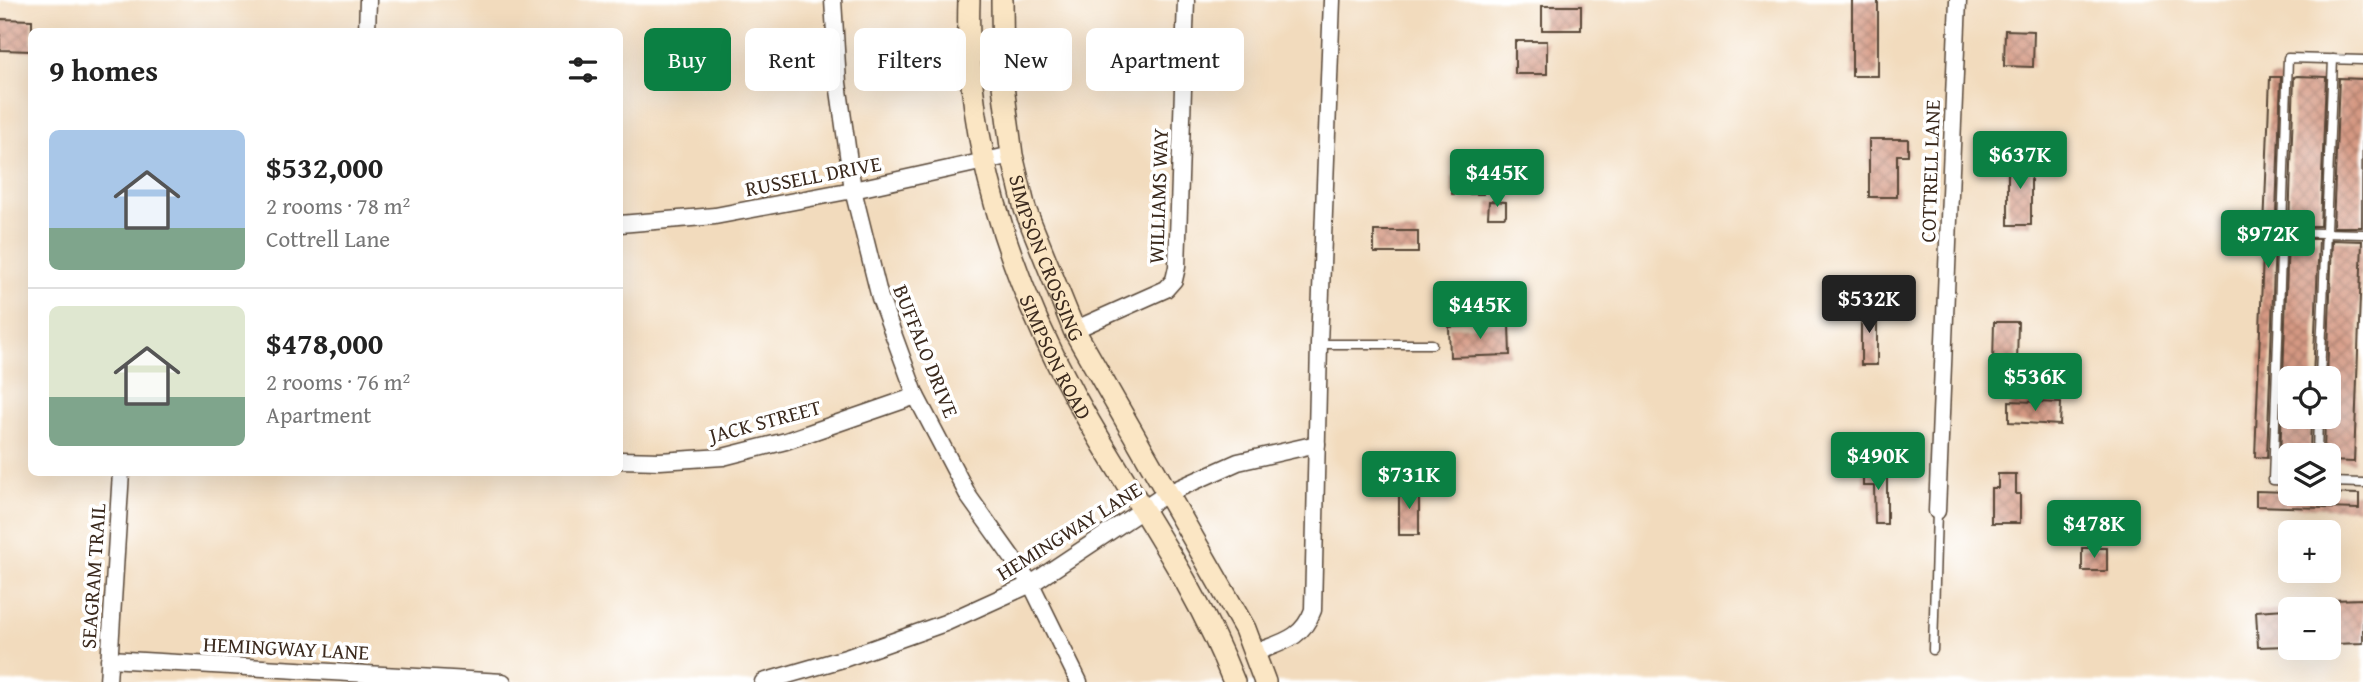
<!DOCTYPE html>
<html lang="en">
<head>
<meta charset="utf-8">
<style>
	body { margin:0; font-family:"Gentium Book Plus",serif; background:#f2f2f2; color:#222; height:100vh; display:flex; flex-direction:column; font-size:26px; white-space:nowrap }
	* { box-sizing:border-box; margin:0 }
	p { font-size:23px; color:#767676 }
	.icon { flex:none; width:38px; height:38px; fill:none; stroke:currentColor; stroke-width:2; stroke-linecap:round; stroke-linejoin:round }
	.map { position:relative; flex:1; overflow:hidden }
	.sheet { position:absolute; left:28px; top:28px; width:595px; height:448px; display:flex; flex-direction:column; background:#fff; border-radius:10px; box-shadow:0 7px 28px #0002 }
	.sheet>* { flex:none }
	.banner { position:absolute; left:644px; top:28px; width:665px; height:63px; display:flex; gap:14px }
	.buttons { position:absolute; left:2278px; top:366px; display:grid; gap:14px }
	.buttons a { display:grid; place-items:center; width:63px; height:63px; border-radius:10px; background:#fff; box-shadow:0 7px 28px #0002; font-size:35px }
	.price { position:absolute; translate:-50% -60px; padding:0 16px; border-radius:7px; background:#0b8043; color:#fff; font-size:23px; line-height:46px; filter:drop-shadow(0 2px 4px #0008) }
	.price::after { content:''; position:absolute; left:50%; top:42px; width:21px; height:16px; margin-left:-10px; background:inherit; clip-path:polygon(0 0,100% 0,50% 100%) }
	.price.active { background:#222; color:#fff }
	ul { padding:0; list-style:none }
	li { display:flex; align-items:center; gap:21px; height:175px; padding:0 21px }
	li+li { border-top:2px solid #e0e0e0 }
	li span { display:grid; place-items:center; flex:none; width:196px; height:140px; border-radius:10px; color:#555 }
	li>.icon { margin-inline-start:auto }
	span .icon { width:84px; height:84px; fill:#fffc; stroke-width:1 }
	li b { font-size:30px }
	h2 { display:flex; justify-content:space-between; align-items:center; height:84px; padding:0 21px; font-size:30px }
	.chip { padding:0 24px; border-radius:10px; background:#fff; box-shadow:0 7px 28px #0002; font-size:24px; line-height:63px }
	.chip.active { background:#0b8043; color:#fff }
	.map>svg:first-child { display:block }
</style>
</head>
<body>
<div class="map">
<svg width="2363" height="682" viewBox="0 0 2363 682">
	<defs>
		<pattern id="building-cross-hatch" width="8" height="8" patternUnits="userSpaceOnUse" patternTransform="scale(1.75)"><rect width="8" height="8" fill="#d59983"/><path d="M0 0l8 8M0 8l8-8" fill="none" stroke="#ae7d6b"/></pattern>
	</defs>
	<rect width="100%" height="100%" fill="#fff"/>
	<filter id="ink" filterUnits="userSpaceOnUse"><feTurbulence type="fractalNoise" baseFrequency=".0143" numOctaves="2"/><feDisplacementMap in="SourceGraphic" scale="14" xChannelSelector="R" yChannelSelector="G"/><feConvolveMatrix kernelMatrix="1 2 1 2 8 2 1 2 1" color-interpolation-filters="sRGB"/></filter>
	<filter id="wash" filterUnits="userSpaceOnUse"><feTurbulence type="fractalNoise" baseFrequency=".00686" numOctaves="4" result="noise"/><feDisplacementMap in="SourceGraphic" scale="28" xChannelSelector="R" yChannelSelector="G"/><feGaussianBlur stdDeviation="1.57" result="paint"/><feColorMatrix in="noise" values="0 0 0 0 0 0 0 0 0 0 0 0 0 0 0 0 0 1.4 0 .05"/><feComposite in="paint" operator="in"/></filter>
	<g filter="url(#wash)">
		<rect width="100%" height="100%" fill="#f2dbbd"/>
		<g id="blocks">
			<g fill="url(#building-cross-hatch)">
				<rect x="1852" y="0" width="26" height="76"/>
				<rect x="1542" y="6" width="39" height="24"/>
				<polygon points="0,19 32,20 32,51 0,50"/>
				<polygon points="2005,30 2034,31 2033,67 2004,66"/>
				<rect x="1515" y="41" width="32" height="33"/>
				<polygon points="2297,76 2326,77 2320,226 2289,226 2294,77"/>
				<polygon points="2270,77 2281,77 2267,458 2255,457"/>
				<polygon points="2339,78 2363,79 2362,227 2333,227"/>
				<polygon points="1869,139 1908,139 1908,155 1897,155 1897,197 1869,197"/>
				<rect x="2008" y="157" width="23" height="68"/>
				<polygon points="1460,162 1483,162 1483,194 1452,194 1452,177 1460,177"/>
				<polygon points="1489,201 1506,202 1506,215 1504,217 1488,217"/>
				<rect x="1374" y="231" width="44" height="22"/>
				<polygon points="2288,239 2319,239 2313,378 2291,378 2291,416 2311,416 2310,455 2291,455 2291,459 2280,459"/>
				<polygon points="2332,240 2362,241 2354,462 2329,461 2329,455 2324,455 2325,416 2329,416 2329,378 2327,378"/>
				<rect x="1861" y="305" width="16" height="60"/>
				<polygon points="1994,322 2018,322 2017,364 1993,364"/>
				<polygon points="1509,325 1510,355 1450,357 1449,327"/>
				<polygon points="2009,401 2061,403 2060,425 2009,422"/>
				<polygon points="1863,468 1887,468 1887,524 1875,524 1874,486 1863,486"/>
				<polygon points="1998,474 2016,474 2016,494 2020,494 2020,523 1991,523 1991,488 1998,488"/>
				<rect x="1399" y="487" width="20" height="48"/>
				<polygon points="2256,491 2359,494 2359,509 2256,506"/>
				<rect x="2082" y="548" width="25" height="23"/>
				<polygon points="2363,599 2363,643 2333,644 2332,600"/>
				<polygon points="2285,609 2287,646 2258,647 2256,611"/>
			</g>
		</g>
	</g>
	<g filter="url(#ink)">
		<use href="#blocks" fill-opacity="0" stroke="#564536" stroke-width="2"/>
		<g fill="none" stroke-linecap="round" stroke-linejoin="round">
			<g stroke="#564536" stroke-width="11">
				<g id="lane">
					<polyline points="2282,232 2363,234"/>
					<polyline points="1319,344 1432,344"/>
					<polyline points="2320,378 2333,59"/>
					<polyline points="2317,455 2318,416"/>
					<polyline points="2291,481 2273,480 2288,58 2363,60"/>
					<polyline points="2329,482 2363,483"/>
					<polyline points="1933,650 1937,511"/>
				</g>
			</g>
			<g stroke="#564536" stroke-width="19">
				<g id="street">
					<polyline points="833,0 838,83 853,190 880,298 916,396 969,497 1031,584 1079,682"/>
					<polyline points="367,32 368,0"/>
					<polyline points="620,224 715,216 853,190 1012,155"/>
					<polyline points="1074,330 1166,289 1174,280 1177,267 1186,0"/>
					<polyline points="620,460 660,461 723,457 786,441 916,396"/>
					<polyline points="1937,511 1958,0"/>
					<path d="M1254,653C1281,642 1302,640 1313,610L1319,344L1332,0"/>
					<polyline points="109,659 503,682"/>
					<polyline points="108,682 121,472"/>
					<polyline points="763,682 846,658 945,623 1031,584 1166,494 1238,462 1317,444"/>
				</g>
			</g>
			<g stroke="#564536" stroke-width="24">
				<g id="secondary">
					<path id="s1" d="M969,0C964,136 1009,277 1074,395C1127,491 1194,579 1234,682"/>
					<path id="s2" d="M1002,0L1003,86L1012,155L1025,209L1074,330L1245,629L1265,682"/>
				</g>
			</g>
			<use href="#lane" stroke="#fff" stroke-width="8"/>
			<use href="#street" stroke="#fff" stroke-width="16"/>
			<use href="#secondary" stroke="#fbe6c4" stroke-width="21"/>
		</g>
	</g>
	<g text-anchor="middle" dominant-baseline="central" stroke-width="7" stroke-linejoin="round" paint-order="stroke">
		<g font-size="21" fill="#3b2a1e" stroke="#fff">
			<text transform="translate(1930 171) rotate(-88)">COTTRELL LANE</text>
			<text transform="translate(813 176) rotate(-11)">RUSSELL DRIVE</text>
			<text transform="translate(1158 196) rotate(-88)">WILLIAMS WAY</text>
			<text stroke="none"><textPath href="#s2" startOffset="264">SIMPSON CROSSING</textPath></text>
			<text transform="translate(926 351) rotate(68)">BUFFALO DRIVE</text>
			<text stroke="none"><textPath href="#s1" startOffset="371">SIMPSON ROAD</textPath></text>
			<text transform="translate(765 421) rotate(-15)">JACK STREET</text>
			<text transform="translate(1069 531) rotate(-32)">HEMINGWAY LANE</text>
			<text transform="translate(93 576) rotate(-86)">SEAGRAM TRAIL</text>
			<text transform="translate(286 648) rotate(3)">HEMINGWAY LANE</text>
		</g>
	</g>
</svg>
<div class="buttons">
<a><svg class="icon" aria-label="locate" viewBox="0 0 24 24"><circle cx="12" cy="12" r="6"/><path d="M12 2v4M12 18v4M2 12h4M18 12h4"/></svg></a>
<a><svg class="icon" aria-label="layers" viewBox="0 0 24 24"><path d="M12 4l9 5-9 5-9-5zM3 14l9 5 9-5"/></svg></a>
<a>+</a>
<a>−</a>
</div>
<b class="price" style="left:2020px;top:191px">$637K</b>
<b class="price" style="left:1497px;top:209px">$445K</b>
<b class="price" style="left:2268px;top:270px">$972K</b>
<b class="price active" style="left:1869px;top:335px">$532K</b>
<b class="price" style="left:1480px;top:341px">$445K</b>
<b class="price" style="left:2035px;top:413px">$536K</b>
<b class="price" style="left:1878px;top:492px">$490K</b>
<b class="price" style="left:1409px;top:511px">$731K</b>
<b class="price" style="left:2094px;top:560px">$478K</b>
<div class="banner">
<a class="chip active">Buy</a>
<a class="chip">Rent</a>
<a class="chip">Filters</a>
<a class="chip">New</a>
<a class="chip">Apartment</a>
</div>
<section class="sheet">
<h2>9 homes<svg class="icon" aria-label="filters" viewBox="0 0 24 24"><path d="M4 7h16M4 17h16"/><circle cx="9" cy="7" r="2"/><circle cx="15" cy="17" r="2"/></svg></h2>
<ul>
<li><span style="background:linear-gradient(#a9c7e8 70%,#7fa58c 0)"><svg class="icon" aria-label="home" viewBox="0 0 24 24"><path d="M3 11l9-7 9 7M6 9v11h12V9"/></svg></span><div><b>$532,000</b><p>2 rooms · 78 m²</p><p>Cottrell Lane</p></div></li>
<li><span style="background:linear-gradient(#dfe7d0 65%,#7fa58c 0)"><svg class="icon" aria-label="home" viewBox="0 0 24 24"><path d="M3 11l9-7 9 7M6 9v11h12V9"/></svg></span><div><b>$478,000</b><p>2 rooms · 76 m²</p><p>Apartment</p></div></li>
</ul>
</section>
</div>
</body>
</html>
